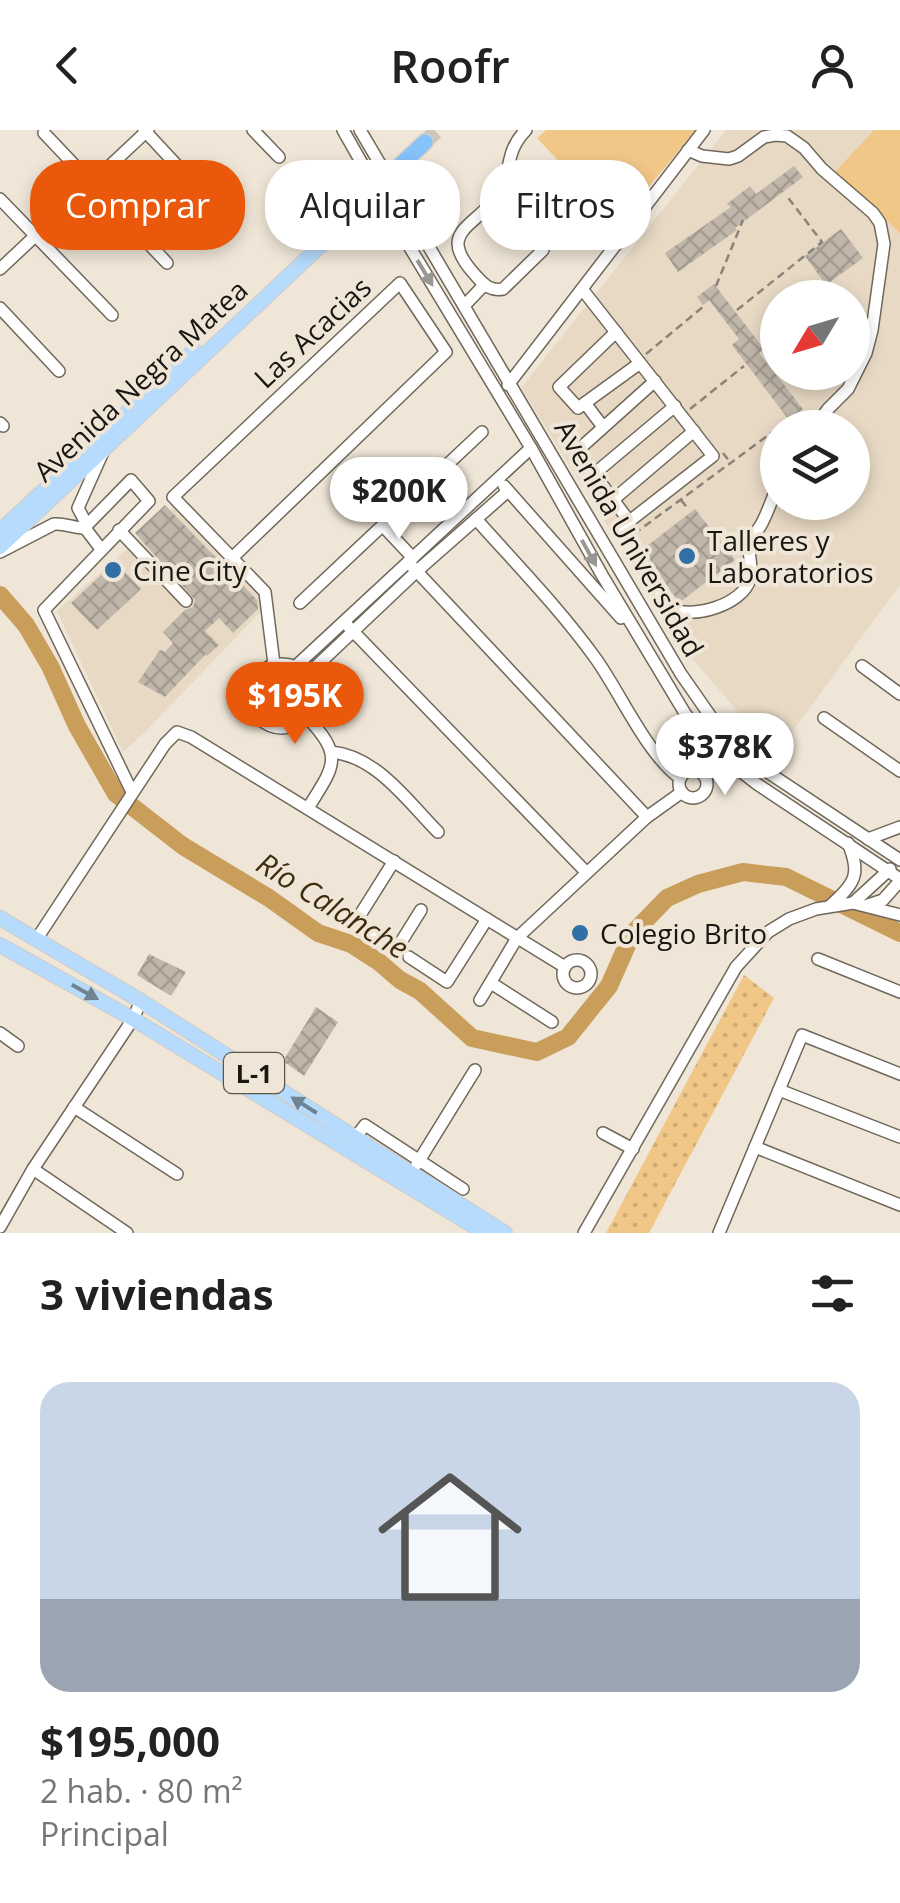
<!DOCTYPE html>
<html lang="es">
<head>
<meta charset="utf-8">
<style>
	body { margin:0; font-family:"Open Sans",sans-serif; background:#f6f6f6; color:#222; height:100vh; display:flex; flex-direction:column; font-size:38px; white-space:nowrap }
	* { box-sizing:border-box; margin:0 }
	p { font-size:32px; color:#767676 }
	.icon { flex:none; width:55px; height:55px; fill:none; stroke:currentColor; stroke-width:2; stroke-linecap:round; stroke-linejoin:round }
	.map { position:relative; height:1103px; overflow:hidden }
	.side { display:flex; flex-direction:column; background:#fff; flex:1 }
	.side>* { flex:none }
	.guide { position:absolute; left:30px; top:30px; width:840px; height:90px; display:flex; gap:20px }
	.needle { width:65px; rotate:232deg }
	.fabs { position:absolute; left:760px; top:150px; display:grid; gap:20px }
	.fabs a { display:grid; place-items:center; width:110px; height:110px; border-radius:50%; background:#fff; box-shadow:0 5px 15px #0003; font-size:50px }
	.price { position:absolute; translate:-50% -85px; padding:0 22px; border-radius:35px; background:#fff; color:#222; font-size:32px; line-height:65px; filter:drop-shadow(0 2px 5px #0008) }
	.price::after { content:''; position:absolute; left:50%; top:60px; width:30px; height:22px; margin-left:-15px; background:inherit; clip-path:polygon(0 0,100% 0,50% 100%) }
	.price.selected { background:#ea580c; color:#fff }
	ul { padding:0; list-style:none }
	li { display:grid; align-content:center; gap:20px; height:530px; padding:0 40px }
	li span { display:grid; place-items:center; height:310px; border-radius:30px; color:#555 }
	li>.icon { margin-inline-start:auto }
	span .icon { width:180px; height:180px; fill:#fffc; stroke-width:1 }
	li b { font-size:42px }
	h2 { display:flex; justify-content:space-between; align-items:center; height:120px; padding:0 40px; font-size:42px }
	.pill { padding:0 35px; border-radius:40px; background:#fff; box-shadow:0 5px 15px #0003; font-size:35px; line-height:90px }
	.pill.selected { background:#ea580c; color:#fff }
	header { display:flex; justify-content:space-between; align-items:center; height:130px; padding:0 40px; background:#fff; font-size:45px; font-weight:600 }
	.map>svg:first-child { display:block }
</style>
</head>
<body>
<header><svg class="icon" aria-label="back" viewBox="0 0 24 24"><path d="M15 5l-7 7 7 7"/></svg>Roofr<svg class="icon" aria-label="person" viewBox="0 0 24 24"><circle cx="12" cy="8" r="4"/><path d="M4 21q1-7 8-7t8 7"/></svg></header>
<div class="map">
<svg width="900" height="1103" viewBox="0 0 900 1103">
	<defs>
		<pattern id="green-dots" width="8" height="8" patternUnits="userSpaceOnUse" patternTransform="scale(2.5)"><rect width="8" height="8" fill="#f1c788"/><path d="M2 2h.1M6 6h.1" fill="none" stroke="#ceaa74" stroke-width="1.8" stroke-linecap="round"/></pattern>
		<pattern id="building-cross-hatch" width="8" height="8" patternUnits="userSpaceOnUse" patternTransform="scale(2.5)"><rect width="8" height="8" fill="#c0b6a9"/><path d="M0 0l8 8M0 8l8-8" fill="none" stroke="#a49c90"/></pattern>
	</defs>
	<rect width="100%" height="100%" fill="#efe6d7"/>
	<g fill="#e7d9c4" fill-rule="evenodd">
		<path d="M726,0H900V455L775,625L686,521L521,258ZM778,168H852V242H778ZM778,298H852V372H778Z"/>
		<polygon points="173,378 267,475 143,604 123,622 57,481"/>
	</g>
	<polygon fill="url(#green-dots)" points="744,845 774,868 649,1103 606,1103"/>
	<g fill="#f1c788">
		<polygon points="546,0 695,0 695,1 618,94 537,8"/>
		<polygon points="874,0 900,0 900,103 835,42"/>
	</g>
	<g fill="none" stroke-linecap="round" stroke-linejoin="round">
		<polyline stroke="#c99e5b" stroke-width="18" points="0,465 26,495 50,536 77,596 116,664 183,716 269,768 318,803 351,814 379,832 400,850 420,861 472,908 537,922 568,907 609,856 632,804 667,768 698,754 743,742 786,747 900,803"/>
	</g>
	<g fill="url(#building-cross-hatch)">
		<polygon points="794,36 803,47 735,98 737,100 678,142 665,123 731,77 727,74 750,56 756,64"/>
		<polygon points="841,99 863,128 826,155 805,126"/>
		<polygon points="714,154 764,219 759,223 803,279 789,290 732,215 739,209 709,170 703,175 697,167"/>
		<polygon points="165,375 257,470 258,479 233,503 219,488 205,501 219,515 207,526 206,524 165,567 138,552 160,520 165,522 173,513 163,502 185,480 193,477 195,470 135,403"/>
		<polygon points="695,379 735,430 680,472 672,463 643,419"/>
		<polygon points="115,432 141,459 97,500 71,473"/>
		<polygon points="149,824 186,842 171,866 137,845"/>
		<polygon points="316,877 338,892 304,946 283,931"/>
	</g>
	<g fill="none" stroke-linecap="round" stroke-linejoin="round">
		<polyline stroke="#cfc7b9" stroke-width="15" stroke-dasharray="15 8" stroke-linecap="butt" points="425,12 438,0"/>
		<g stroke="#70675b" stroke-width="14">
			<g id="minor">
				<polyline points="144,0 224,86"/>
				<polyline points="253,0 279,27"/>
				<polyline points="343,0 406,111 531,318 602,445 686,585 726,630 757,654 900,749"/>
				<polyline points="360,0 681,544 718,597 737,618 766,641 900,730"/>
				<polyline points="44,3 167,133"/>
				<polyline points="688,20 702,26 729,29 738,26 764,7 775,5 787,6 804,18 822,39 873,83 880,93 884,114 872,200 866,223 848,259 828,279 814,298"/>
				<path d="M498,65L541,106L544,112L543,120L503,159C491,161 485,156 477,147C434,101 474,99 498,65C513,44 503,23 526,0"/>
				<polyline points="0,69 112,185"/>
				<polyline points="0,139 148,0"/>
				<path d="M582,159L713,326L622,397L623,405L670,478C691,490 743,475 750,449C754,436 746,424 751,411C754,404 760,398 763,391C769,379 773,367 778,354"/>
				<polyline points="464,176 484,155"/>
				<polyline points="0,178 59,241"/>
				<polyline points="616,202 559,257 578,278 640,233"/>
				<polyline points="508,255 704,0"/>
				<polyline points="585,273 603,297"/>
				<polyline points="0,293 3,296"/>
				<polyline points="594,344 675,276"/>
				<polyline points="504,356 621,488"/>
				<polyline points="613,370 694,301"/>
				<path d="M476,389C517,435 560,479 596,529C621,564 646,623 680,648"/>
				<polyline points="629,391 577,321 655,251"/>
				<polyline points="87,395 131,350 149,371 44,480 132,662"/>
				<polyline points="383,396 413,428"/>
				<polyline points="119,400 186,471"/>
				<polyline points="101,419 85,398 87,395 78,378 103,322"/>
				<path d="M0,422L54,394C65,393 73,398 85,398"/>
				<polyline points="232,428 446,222 400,153 173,367 265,462 274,534"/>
				<polyline points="408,432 647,687"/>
				<polyline points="300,473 482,302"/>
				<polyline points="344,492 586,742"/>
				<circle cx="282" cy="566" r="32"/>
				<polyline points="296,536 531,318"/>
				<polyline points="862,536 900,564"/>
				<polyline points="307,545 417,441 508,361"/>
				<path d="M307,587C344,627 335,635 308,678"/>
				<polyline points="824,588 900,641"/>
				<path d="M331,622C377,626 408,672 438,702"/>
				<circle cx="693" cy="654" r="14"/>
				<polyline points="868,709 900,697"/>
				<polyline points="394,731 355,793 396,820 421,780"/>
				<polyline points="853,773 890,739"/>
				<polyline points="868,775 883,770 900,751"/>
				<path d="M830,776C854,753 862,746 848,713"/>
				<polyline points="36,810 165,614 177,602 191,607 565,837"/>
				<polyline points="409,827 447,852 487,789"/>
				<polyline points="818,829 900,862"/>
				<circle cx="577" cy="844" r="14"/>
				<polyline points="491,853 552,892"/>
				<polyline points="480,870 517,808 647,687 682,662"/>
				<polyline points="0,903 18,916"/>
				<polyline points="779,960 900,1007"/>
				<polyline points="74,977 177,1044"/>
				<polyline points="603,1003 633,1019"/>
				<polyline points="355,1008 365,995 463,1059"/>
				<polyline points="755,1017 900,1075"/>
				<polyline points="417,1034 475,940"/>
				<polyline points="33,1039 127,1103"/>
				<polyline points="0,1097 33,1039 133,889 141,871"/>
				<polyline points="584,1103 736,837 768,802 789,789 816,779 853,773 900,785"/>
				<polyline points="719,1103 802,905 900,944"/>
			</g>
		</g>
		<g stroke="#cdcccb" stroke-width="16">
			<g id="major">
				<polyline points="0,401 194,220"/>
				<polyline points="0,417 350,88 356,78 388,47"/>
				<polyline points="0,788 141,871 505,1103"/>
				<polyline points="0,815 133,889 485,1103"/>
			</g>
		</g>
		<g stroke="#cdcccb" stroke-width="18">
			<polyline id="highway" points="388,47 425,12"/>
		</g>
		<g stroke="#898379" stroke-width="2.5" stroke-dasharray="8 5" stroke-linecap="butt">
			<polyline points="716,156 743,90"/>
			<polyline points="737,180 822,112 786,65"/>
			<polyline points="646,224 704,176"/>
			<polyline points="690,279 744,236"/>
			<polyline points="723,323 730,332"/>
			<polyline points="681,370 689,380"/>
			<polyline points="634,404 778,298"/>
		</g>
		<use href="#minor" stroke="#fff" stroke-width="11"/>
		<use href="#major" stroke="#b6dbfd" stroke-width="14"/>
		<use href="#highway" stroke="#86c3fc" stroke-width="15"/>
	</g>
	<defs><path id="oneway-solid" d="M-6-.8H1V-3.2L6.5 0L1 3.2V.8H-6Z" transform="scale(2.5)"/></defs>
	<g fill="#989794">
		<use href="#oneway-solid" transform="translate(425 143) rotate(59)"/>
		<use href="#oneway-solid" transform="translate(589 423) rotate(61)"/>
	</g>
	<g fill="#708393">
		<use href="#oneway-solid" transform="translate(85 862) rotate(29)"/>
		<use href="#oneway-solid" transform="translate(304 975) rotate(-148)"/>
	</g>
	<g fill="#3170a7" stroke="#efe6d7" stroke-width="4">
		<circle cx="687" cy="426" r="10"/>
		<circle cx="113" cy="440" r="10"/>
		<circle cx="580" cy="803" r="10"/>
	</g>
	<g text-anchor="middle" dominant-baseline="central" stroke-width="8" stroke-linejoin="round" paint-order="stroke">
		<rect fill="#efe6d7" stroke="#5a554d" stroke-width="2.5" x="224" y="923" width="60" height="40" rx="8"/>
		<g font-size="25" font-weight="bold" fill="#1a1712">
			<text x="254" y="943">L-1</text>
		</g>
		<g font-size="28" fill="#1a1712" stroke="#efe6d7">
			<text transform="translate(312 202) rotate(-43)">Las Acacias</text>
			<text transform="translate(140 250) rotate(-43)">Avenida Negra Matea</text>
			<text transform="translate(630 408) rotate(60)">Avenida Universidad</text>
		</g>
		<g font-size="28" fill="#1a1712" stroke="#efe6d7" text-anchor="start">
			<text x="707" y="410">Talleres y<tspan x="707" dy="32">Laboratorios</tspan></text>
			<text x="133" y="440">Cine City</text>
			<text x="600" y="803">Colegio Brito</text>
		</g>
		<g font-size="30" font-style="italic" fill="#3f2c0e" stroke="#efe6d7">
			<text transform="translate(333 775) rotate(32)">Río Calanche</text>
		</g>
	</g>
</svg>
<div class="fabs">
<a><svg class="needle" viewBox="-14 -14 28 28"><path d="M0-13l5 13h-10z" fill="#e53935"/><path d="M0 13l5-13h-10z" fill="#767676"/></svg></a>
<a><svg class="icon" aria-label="layers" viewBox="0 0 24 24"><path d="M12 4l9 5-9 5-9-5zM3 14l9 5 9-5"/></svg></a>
</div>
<b class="price" style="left:399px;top:412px">$200K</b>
<b class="price selected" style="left:295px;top:617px">$195K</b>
<b class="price" style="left:725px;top:668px">$378K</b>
<div class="guide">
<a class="pill selected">Comprar</a>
<a class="pill">Alquilar</a>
<a class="pill">Filtros</a>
</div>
</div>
<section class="side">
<h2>3 viviendas<svg class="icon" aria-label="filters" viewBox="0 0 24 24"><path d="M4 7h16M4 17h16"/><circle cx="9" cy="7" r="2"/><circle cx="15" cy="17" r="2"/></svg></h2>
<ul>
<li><span style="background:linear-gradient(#c9d6e8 70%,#9aa5b1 0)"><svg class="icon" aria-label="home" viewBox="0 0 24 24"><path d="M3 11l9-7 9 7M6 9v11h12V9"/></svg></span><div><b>$195,000</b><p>2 hab. · 80 m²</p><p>Principal</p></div></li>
</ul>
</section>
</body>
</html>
